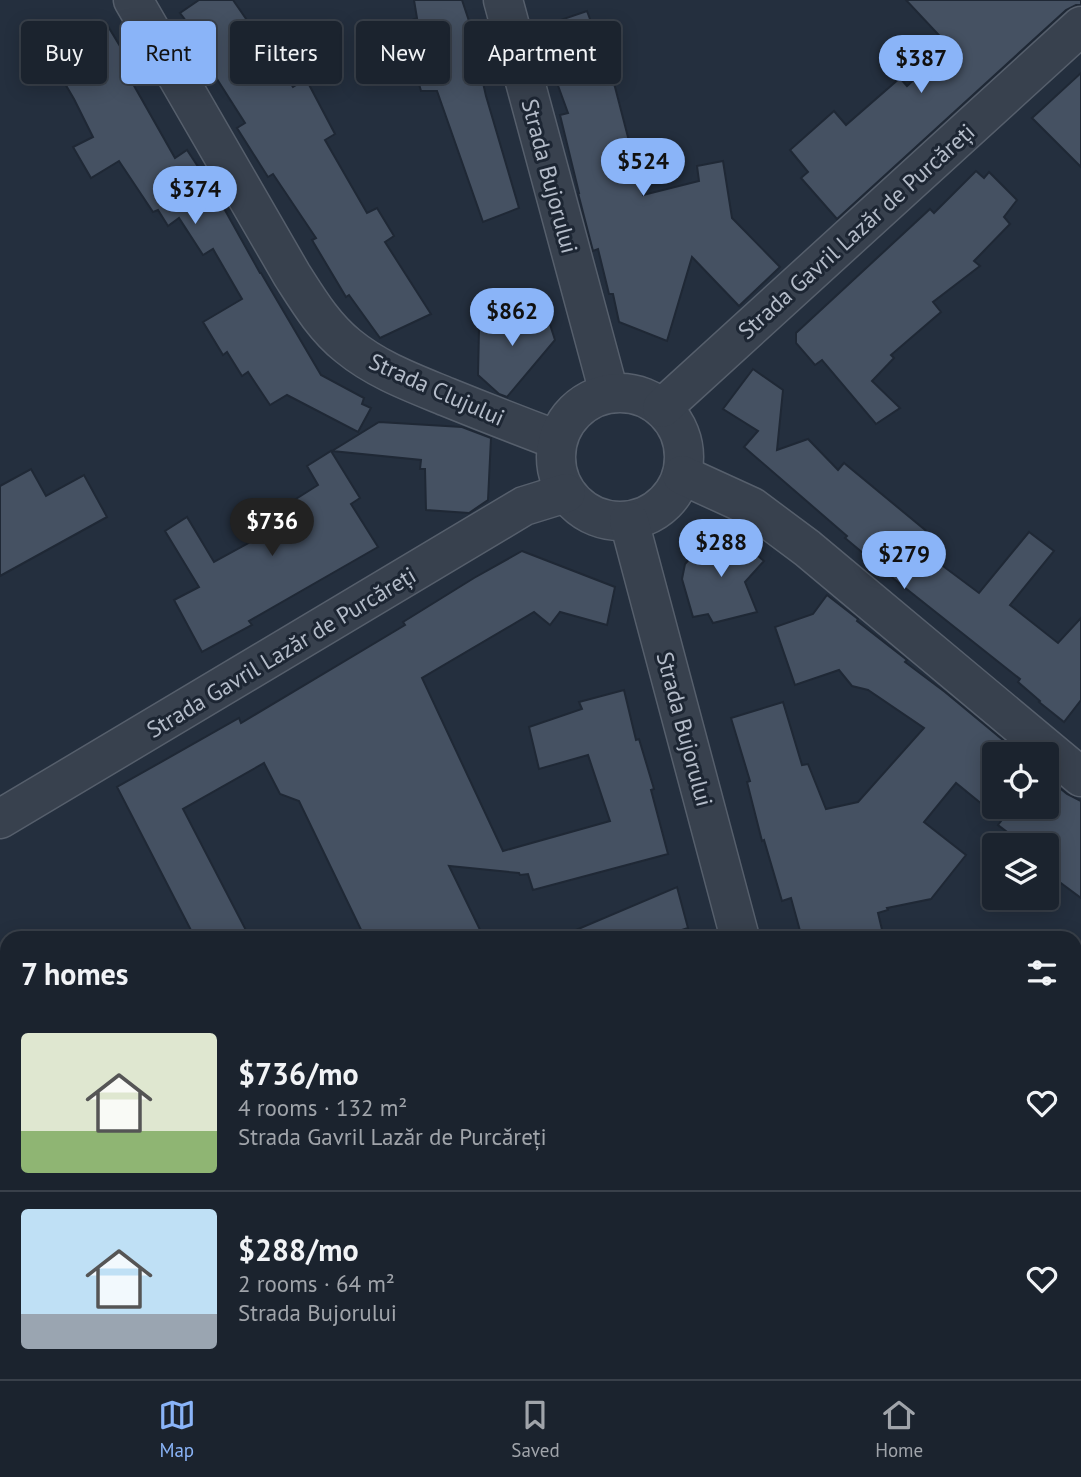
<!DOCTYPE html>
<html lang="en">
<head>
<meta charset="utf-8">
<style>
	body { margin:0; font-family:"PT Sans",sans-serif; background:#242b36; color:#f1f3f6; height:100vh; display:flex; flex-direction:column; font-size:26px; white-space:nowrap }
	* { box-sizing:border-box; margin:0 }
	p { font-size:23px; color:#a0a4aa }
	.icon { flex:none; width:38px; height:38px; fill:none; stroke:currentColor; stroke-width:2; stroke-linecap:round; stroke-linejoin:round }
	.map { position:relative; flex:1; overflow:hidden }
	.side { position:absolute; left:0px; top:931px; width:1082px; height:448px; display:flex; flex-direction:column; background:#1b232e; border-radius:21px 21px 0 0; box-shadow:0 4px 18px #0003,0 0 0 2px #39404a }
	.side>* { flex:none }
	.banner { position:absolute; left:21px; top:21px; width:700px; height:63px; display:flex; gap:14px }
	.tools { position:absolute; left:982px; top:742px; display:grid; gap:14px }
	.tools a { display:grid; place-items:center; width:77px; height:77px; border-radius:7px; background:#1b232e; box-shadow:0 4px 18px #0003,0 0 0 2px #39404a; font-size:35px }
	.price { position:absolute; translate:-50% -60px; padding:0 16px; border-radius:24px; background:#8ab4f8; color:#111; font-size:23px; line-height:46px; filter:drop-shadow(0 2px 4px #0008) }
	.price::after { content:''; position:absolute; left:50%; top:42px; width:21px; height:16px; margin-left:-10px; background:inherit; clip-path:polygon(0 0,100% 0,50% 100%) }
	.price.active { background:#222; color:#fff }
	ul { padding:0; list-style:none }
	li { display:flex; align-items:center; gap:21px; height:175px; padding:0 21px }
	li+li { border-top:2px solid #39404a }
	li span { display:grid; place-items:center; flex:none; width:196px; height:140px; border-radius:7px; color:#555 }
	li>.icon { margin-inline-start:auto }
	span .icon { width:84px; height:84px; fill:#fffc; stroke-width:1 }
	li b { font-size:30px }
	h2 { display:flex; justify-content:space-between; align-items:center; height:84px; padding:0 21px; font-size:30px }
	.pill { padding:0 24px; border-radius:7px; background:#1b232e; box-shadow:0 4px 18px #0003,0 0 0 2px #39404a; font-size:24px; line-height:63px }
	.pill.active { background:#8ab4f8; color:#111 }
	.menu { display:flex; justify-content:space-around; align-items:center; height:98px; border-top:2px solid #39404a; background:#1b232e; font-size:19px; color:#a0a4aa }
	.menu a { display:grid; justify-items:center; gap:4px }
	.menu .active { color:#8ab4f8 }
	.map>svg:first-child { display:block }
</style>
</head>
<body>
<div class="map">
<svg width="1081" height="1379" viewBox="0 0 1081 1379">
	<rect width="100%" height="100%" fill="#242f3e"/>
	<g fill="#455162" stroke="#1f2835" stroke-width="2">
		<polygon points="199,0 233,0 293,87 306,79 335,134 325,140 367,213 377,208 394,236 385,242 431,314 380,338 349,295 346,297 312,240 316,238 273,174 268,177 237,128 245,123 201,54 208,50 180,13"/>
		<polygon points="414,0 462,0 469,21 486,96 519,208 483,222 437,91 421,91 402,24 417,18"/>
		<polygon points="906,0 1081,0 1081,5 1076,5 1066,10 837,219 801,178 808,172 790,150 834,111 846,125 900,78 907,86 950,47"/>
		<polygon points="587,11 615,87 643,195 699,181 697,166 723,161 732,218 780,267 739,306 692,257 667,341 619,322 613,294 609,294 598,249 593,251 578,193 579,193 560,115 568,113 537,28"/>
		<polygon points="96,22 99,28 106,23 135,71 128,75 175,158 187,150 216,194 260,273 261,273 321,375 364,398 362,404 371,408 358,432 287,395 270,405 248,372 242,376 227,352 223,355 203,322 242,299 213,249 203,255 179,218 168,226 158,210 153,212 119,161 91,178 73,147 93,137 74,99 57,70 71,61 67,54 70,50 64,41"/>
		<polygon points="1081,73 1081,167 1032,118"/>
		<polygon points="976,171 984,178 989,172 1017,200 1004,217 1010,224 974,261 980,266 933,302 941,312 891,355 894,358 872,381 900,408 876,424 822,360 815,365 796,343 796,333 930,209 934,213"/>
		<polygon points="543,303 555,340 507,397 499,394 478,375 479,330 495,312 529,317"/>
		<polygon points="753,369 783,390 777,450 808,439 838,470 844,463 930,534 919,548 979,593 1029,532 1054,551 1010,605 1058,643 1081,618 1081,700 1064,722 1039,702 1040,701 1018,682 1020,679 894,579 845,538 847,536 744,447 758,431 723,409"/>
		<polygon points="379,422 462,427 491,438 488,500 469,513 426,510 425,469 420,469 421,460 332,451"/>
		<polygon points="331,451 360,498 351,504 378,547 249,621 252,625 202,652 174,600 199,587 165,531 187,517 214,562 296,517 288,504 318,485 307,466"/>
		<polygon points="31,469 46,496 84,475 107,517 0,576 0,486"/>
		<polygon points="716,529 732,543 736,537 764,561 745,582 757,612 713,623 708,614 693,617 682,579 685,564"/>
		<polygon points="522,551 615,587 607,625 560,612 550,625 534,612 422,678 503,851 610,821 588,755 539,769 529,727 582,709 579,702 624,690 636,740 639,739 654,789 651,790 668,854 533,890 528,874 520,875 519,873 449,866 484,938 365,938 299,801 280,794 264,763 183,809 250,938 195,938 117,787 239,718 241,723 405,625 403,622 474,578"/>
		<polygon points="827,595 858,619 857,621 907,660 905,662 945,692 1020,754 994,754 994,814 956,783 924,822 966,855 931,899 887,908 888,910 878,913 884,938 802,938 791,898 782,901 764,840 762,841 747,782 750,781 731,718 783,702 802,765 808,764 826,809 858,802 924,728 868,690 852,686 839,670 795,685 775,627 813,614"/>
		<polygon points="1046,777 1067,794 1081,801 1081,898 1046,872 1046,845 1024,845 998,825 1012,807 1046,807"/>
		<polygon points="677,887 688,928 657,938 557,938"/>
	</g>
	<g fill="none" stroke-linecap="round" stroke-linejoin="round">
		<g stroke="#565f6c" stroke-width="41">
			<g id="minor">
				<path d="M133,0L292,275C308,300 324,327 348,346C377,370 413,383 447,397C484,412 520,426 557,440"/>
				<polyline points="503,0 609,393"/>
				<circle cx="620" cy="457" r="64"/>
				<polyline points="662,408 1081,26"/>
				<polyline points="682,475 752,507 807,548 1081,777"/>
				<polyline points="629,521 740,938"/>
				<polyline points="0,819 524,506 566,493"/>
				<polyline points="0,1333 7,1346"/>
				<polyline points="21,1372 25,1379"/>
				<polyline points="856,1372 858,1379"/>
			</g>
		</g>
		<use href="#minor" stroke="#38414e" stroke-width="38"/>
	</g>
	<g text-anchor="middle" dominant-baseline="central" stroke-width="6" stroke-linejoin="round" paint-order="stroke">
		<g font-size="23" fill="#b4bcc9" stroke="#1d2633">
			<text transform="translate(550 176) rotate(75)">Strada Bujorului</text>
			<text transform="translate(856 231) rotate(-42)">Strada Gavril Lazăr de Purcăreți</text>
			<text transform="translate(437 389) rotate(24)">Strada Clujului</text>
			<text transform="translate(281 652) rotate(-31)">Strada Gavril Lazăr de Purcăreți</text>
			<text transform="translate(685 729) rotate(75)">Strada Bujorului</text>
		</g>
	</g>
</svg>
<div class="tools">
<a><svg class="icon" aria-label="locate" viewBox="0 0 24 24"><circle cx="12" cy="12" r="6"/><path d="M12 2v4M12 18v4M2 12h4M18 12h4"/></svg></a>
<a><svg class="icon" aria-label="layers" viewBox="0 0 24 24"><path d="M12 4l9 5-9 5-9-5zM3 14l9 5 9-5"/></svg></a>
</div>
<b class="price" style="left:921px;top:95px">$387</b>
<b class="price" style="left:643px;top:198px">$524</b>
<b class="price" style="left:195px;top:226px">$374</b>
<b class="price" style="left:512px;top:348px">$862</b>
<b class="price active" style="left:272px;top:558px">$736</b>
<b class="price" style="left:721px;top:579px">$288</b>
<b class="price" style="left:904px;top:591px">$279</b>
<div class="banner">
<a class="pill">Buy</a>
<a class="pill active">Rent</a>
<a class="pill">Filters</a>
<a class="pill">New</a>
<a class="pill">Apartment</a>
</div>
<section class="side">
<h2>7 homes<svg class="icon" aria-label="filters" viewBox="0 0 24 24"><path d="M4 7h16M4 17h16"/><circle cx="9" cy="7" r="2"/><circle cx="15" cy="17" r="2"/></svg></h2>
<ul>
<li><span style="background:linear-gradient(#dfe7d0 70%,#8fb573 0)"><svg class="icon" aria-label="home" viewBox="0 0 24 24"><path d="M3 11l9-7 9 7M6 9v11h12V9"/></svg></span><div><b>$736/mo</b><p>4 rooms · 132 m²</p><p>Strada Gavril Lazăr de Purcăreți</p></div><svg class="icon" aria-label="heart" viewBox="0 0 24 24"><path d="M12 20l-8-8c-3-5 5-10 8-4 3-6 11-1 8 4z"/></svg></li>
<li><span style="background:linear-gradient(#bfe0f5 75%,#9aa5b1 0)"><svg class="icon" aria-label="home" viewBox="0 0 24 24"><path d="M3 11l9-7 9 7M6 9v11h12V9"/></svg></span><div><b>$288/mo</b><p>2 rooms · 64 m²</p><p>Strada Bujorului</p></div><svg class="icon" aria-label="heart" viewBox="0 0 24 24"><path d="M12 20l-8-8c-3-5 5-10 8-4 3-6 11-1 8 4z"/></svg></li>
</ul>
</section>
</div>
<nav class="menu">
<a class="active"><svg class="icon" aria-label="map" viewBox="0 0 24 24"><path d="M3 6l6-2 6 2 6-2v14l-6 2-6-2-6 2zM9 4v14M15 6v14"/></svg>Map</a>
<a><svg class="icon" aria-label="saved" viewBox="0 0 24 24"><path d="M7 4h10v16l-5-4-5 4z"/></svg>Saved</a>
<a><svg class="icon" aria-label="home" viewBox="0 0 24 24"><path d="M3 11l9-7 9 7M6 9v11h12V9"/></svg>Home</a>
</nav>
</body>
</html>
